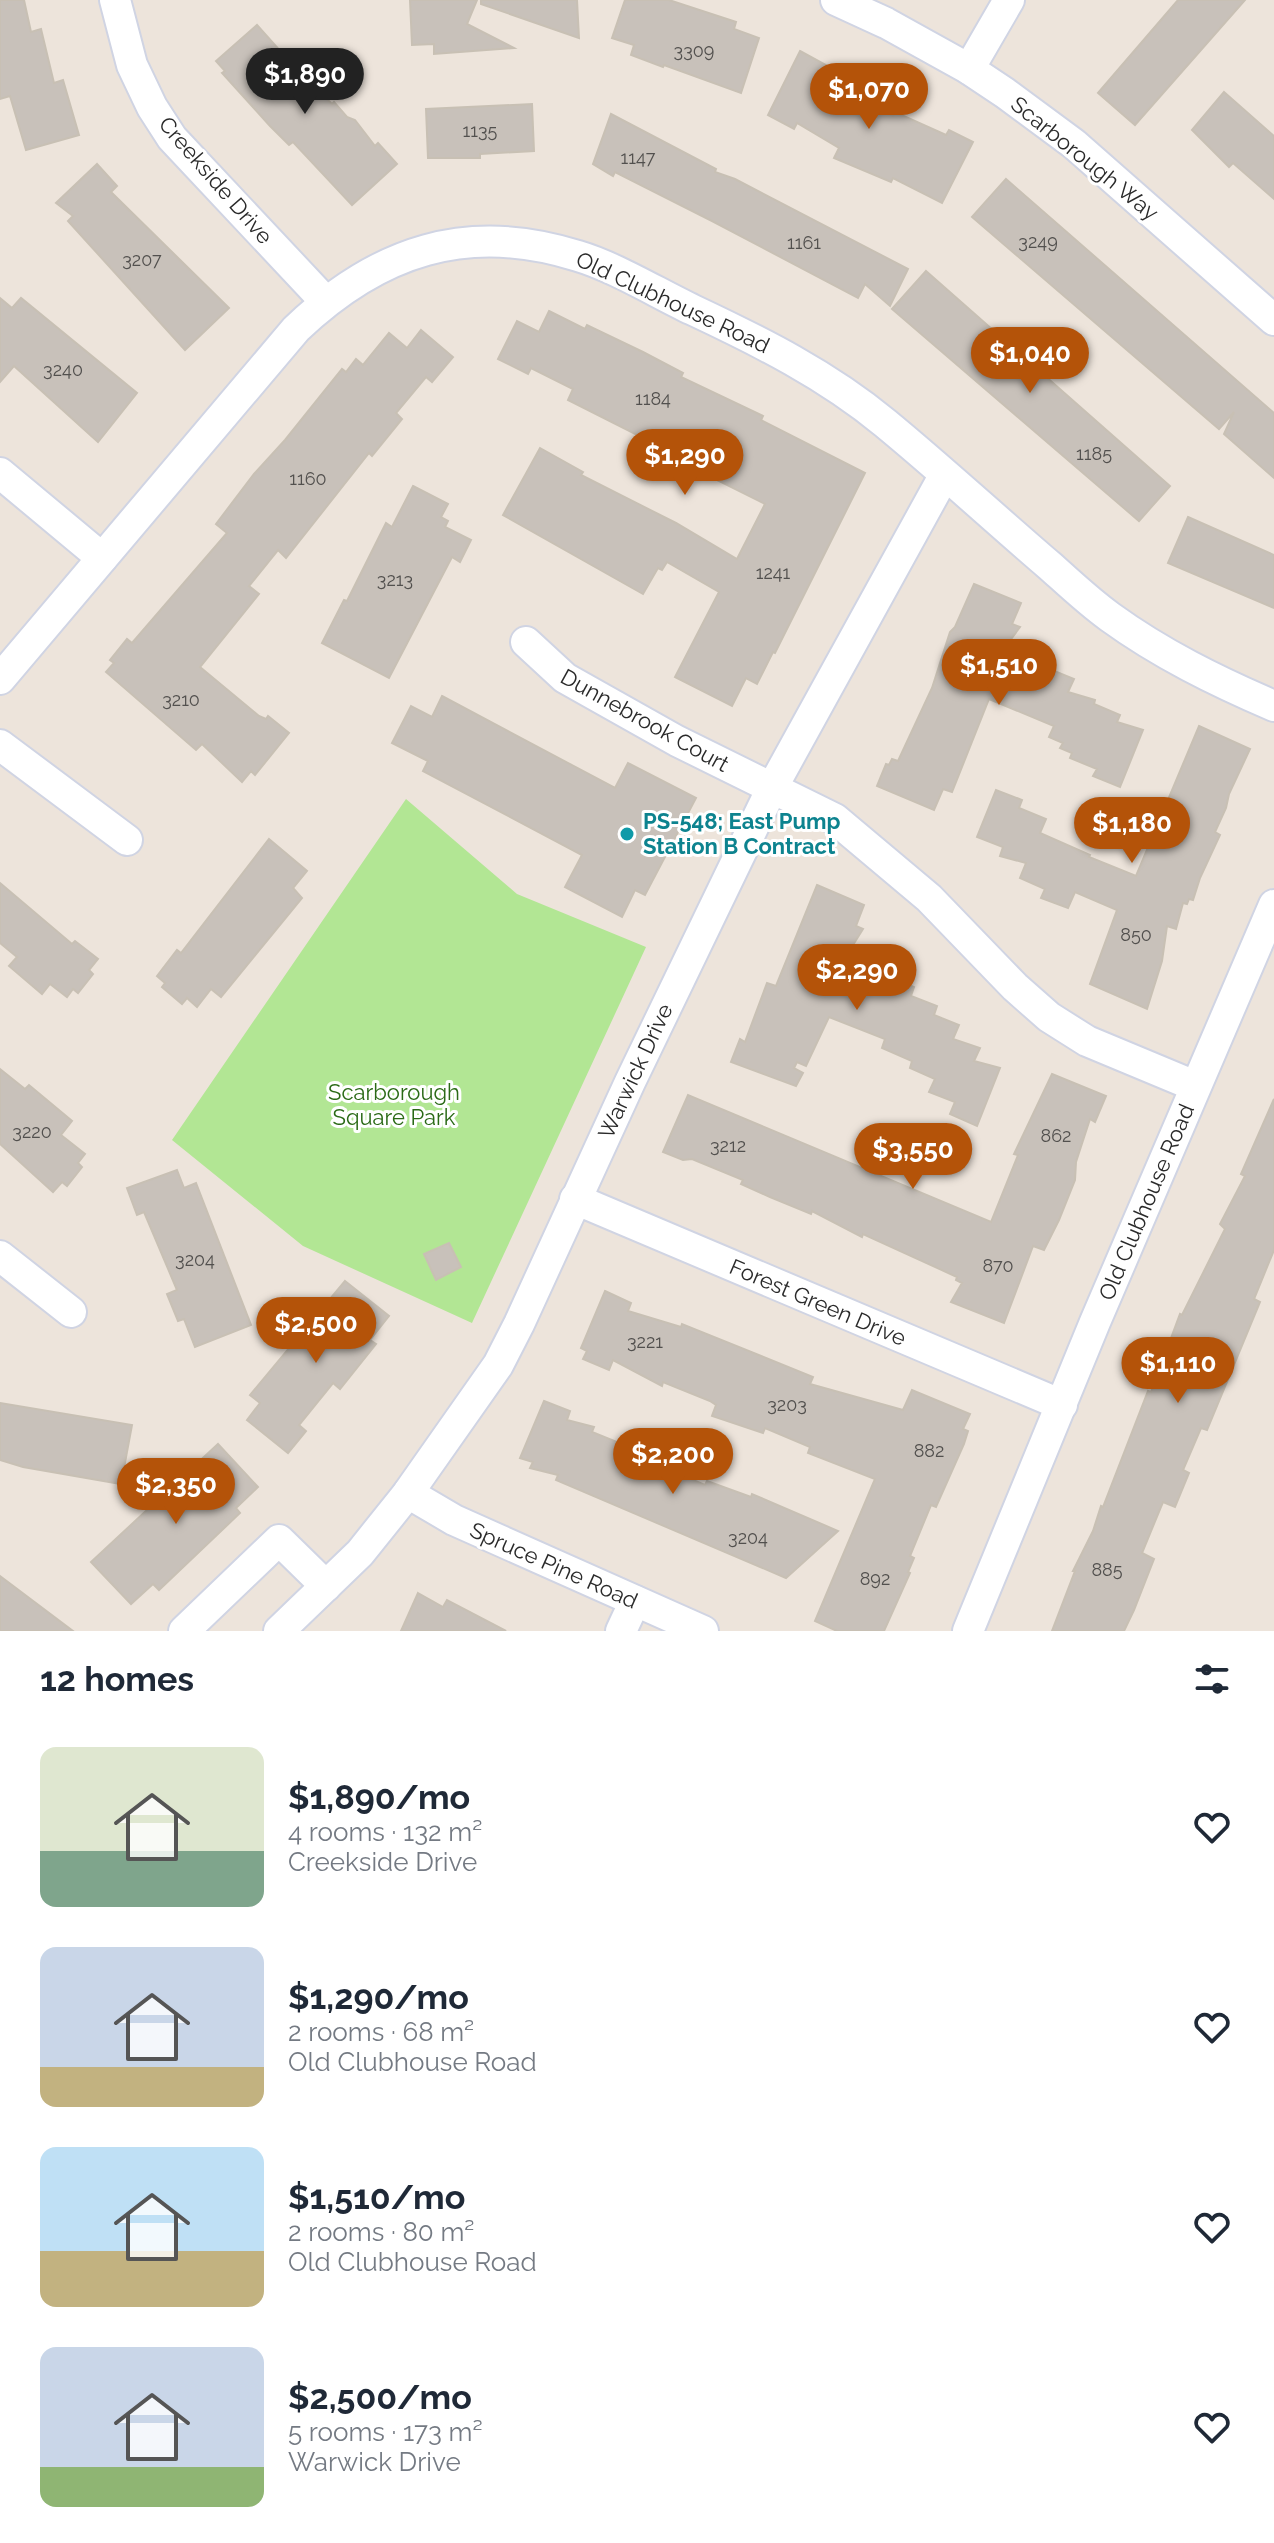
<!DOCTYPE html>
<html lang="en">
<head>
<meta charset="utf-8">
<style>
	body { margin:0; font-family:Raleway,sans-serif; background:#f2f2f3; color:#1f2937; height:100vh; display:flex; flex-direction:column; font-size:30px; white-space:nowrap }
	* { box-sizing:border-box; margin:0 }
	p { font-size:26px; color:#747a83 }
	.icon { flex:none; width:44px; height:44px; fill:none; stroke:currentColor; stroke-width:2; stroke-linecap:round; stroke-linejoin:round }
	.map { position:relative; height:1631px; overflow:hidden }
	.side { display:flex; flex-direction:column; background:#fff; flex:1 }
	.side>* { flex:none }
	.price { position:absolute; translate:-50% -68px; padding:0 18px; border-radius:28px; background:#b45309; color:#fff; font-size:26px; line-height:52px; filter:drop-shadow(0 2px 4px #0008) }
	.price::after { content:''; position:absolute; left:50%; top:48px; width:24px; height:18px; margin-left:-12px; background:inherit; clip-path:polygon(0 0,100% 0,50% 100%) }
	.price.selected { background:#222; color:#fff }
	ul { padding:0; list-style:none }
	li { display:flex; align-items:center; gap:24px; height:200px; padding:0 40px }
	li span { display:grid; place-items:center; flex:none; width:224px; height:160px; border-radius:16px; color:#555 }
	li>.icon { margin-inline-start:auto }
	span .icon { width:96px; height:96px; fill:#fffc; stroke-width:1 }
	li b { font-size:34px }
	h2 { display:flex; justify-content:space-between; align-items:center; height:96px; padding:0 40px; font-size:34px }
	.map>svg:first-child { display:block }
</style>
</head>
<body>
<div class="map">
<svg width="1274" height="1631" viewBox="0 0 1274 1631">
	<rect width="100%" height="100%" fill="#ede4db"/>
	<polygon fill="#b2e694" points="406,799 517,894 646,947 472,1323 303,1246 172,1140"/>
	<g fill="#c8c1ba" stroke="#c8c0b4" stroke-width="2">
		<polygon points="0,0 24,0 31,32 41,29 54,83 63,80 79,135 26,150 10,96 0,99"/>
		<polygon points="410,0 477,0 467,24 514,48 434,54 434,44 412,45"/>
		<polygon points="481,0 577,0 579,38 481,4"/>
		<polygon points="625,0 669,0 736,22 734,29 759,38 741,93 664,65 663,67 631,55 634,45 612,38"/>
		<polygon points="1178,0 1245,0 1135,125 1098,93"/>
		<polygon points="257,25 298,71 332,104 334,102 347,117 355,120 375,146 378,143 397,164 352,205 293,142 289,145 270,126 222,73 225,71 216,61"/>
		<polygon points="800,51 826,65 824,68 849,81 845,88 893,116 895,112 946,135 949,130 973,142 942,203 893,178 891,182 834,158 839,148 797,123 794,129 768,115"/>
		<polygon points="1224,92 1274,136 1274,199 1233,163 1229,167 1192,130"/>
		<polygon points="532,104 534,151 480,154 480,158 428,158 426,109"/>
		<polygon points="611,114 716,169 715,172 735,179 908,269 890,306 865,284 858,298 712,221 615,172 613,176 593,164"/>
		<polygon points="97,164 117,186 111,192 229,308 185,350 68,221 73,216 56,203"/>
		<polygon points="1006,179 1274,413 1274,478 1224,434 1234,412 1219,429 972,217"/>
		<polygon points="926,271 1170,486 1139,521 892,309"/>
		<polygon points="0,298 12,308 21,298 137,393 98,442 14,366 0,382"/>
		<polygon points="549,311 585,329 587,325 643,352 683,373 681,377 763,416 761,420 865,473 775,653 773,652 757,684 746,678 732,706 675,677 719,592 667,562 662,570 658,568 643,594 503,515 540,448 583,472 581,475 676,523 737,559 765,504 685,464 687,460 568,400 573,389 531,368 528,374 498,359 517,321 539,332"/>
		<polygon points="421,330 453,357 432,382 426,377 396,413 402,419 372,456 369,453 286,558 278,550 249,586 259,594 200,667 259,716 266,719 268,716 289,733 255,775 251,771 242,782 202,744 196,750 106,672 114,663 110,660 127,639 132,643 227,533 216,524 254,474 285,440 342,369 346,372 356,359 363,365 389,333 407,348"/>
		<polygon points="413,486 448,504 441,517 448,521 445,527 471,540 460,562 452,557 389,678 322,643 344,600 347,601 386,523 392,527"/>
		<polygon points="1188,517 1274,555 1274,608 1168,563"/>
		<polygon points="974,584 1021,603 1012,624 1020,627 1003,650 1074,679 1068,692 1095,700 1094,704 1120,715 1117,722 1143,730 1120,787 1093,776 1097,769 1070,758 1072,753 1060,748 1063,743 1049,737 1054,726 989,699 952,792 943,789 934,810 877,786 886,764 889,765 892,759 898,761 932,688 950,632 955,627"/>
		<polygon points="442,696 615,788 628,763 696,798 645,895 635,890 622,917 565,887 582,855 423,771 428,761 392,743 411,706 432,717"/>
		<polygon points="1199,726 1250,749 1229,794 1226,808 1215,832 1220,835 1200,878 1193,900 1189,899 1187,904 1183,903 1176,929 1167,926 1162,961 1147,1009 1090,984 1117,910 1075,892 1068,908 1041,898 1045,889 1020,878 1026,863 1000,856 1003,847 977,837 996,790 1022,800 1019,808 1046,819 1040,833 1090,855 1089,857 1136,876"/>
		<polygon points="269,839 307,871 293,888 302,898 221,997 211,989 197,1007 187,998 182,1004 162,987 165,983 157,976 177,950 181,953"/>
		<polygon points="0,883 72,944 75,941 98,959 89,970 93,974 78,993 73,989 67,997 50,984 42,994 9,966 17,957 0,943"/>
		<polygon points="817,885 864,905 856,926 863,929 848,953 852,954 850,958 910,982 909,985 914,987 911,996 937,1006 934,1015 959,1025 953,1039 980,1048 974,1061 1000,1068 977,1126 950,1114 955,1102 929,1092 935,1079 910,1068 912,1061 882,1048 885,1039 829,1017 806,1066 797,1062 794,1068 803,1073 796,1086 731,1062 740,1039 745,1042 767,983 776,986"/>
		<polygon points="0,1069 25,1089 29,1085 72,1121 61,1135 85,1154 78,1163 82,1167 67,1186 62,1182 53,1192 0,1144"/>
		<polygon points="1052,1074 1106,1096 1095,1122 1090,1119 1076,1162 1075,1180 1059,1220 1044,1250 1033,1246 1004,1323 951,1302 962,1283 956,1280 957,1277 863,1234 862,1237 812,1211 811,1214 770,1197 741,1184 743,1180 692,1159 683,1160 663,1152 688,1095 991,1222 1018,1155 1014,1154"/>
		<polygon points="1274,1099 1274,1250 1254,1299 1260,1302 1207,1430 1201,1428 1183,1470 1189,1473 1175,1507 1163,1502 1142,1553 1154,1559 1134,1610 1124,1631 1052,1631 1075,1571 1073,1571 1093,1531 1101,1506 1103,1507 1148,1391 1151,1392 1180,1314 1182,1315 1225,1229 1220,1224 1245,1176 1241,1174"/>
		<polygon points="177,1170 184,1188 196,1183 251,1325 195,1347 184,1319 178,1321 167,1294 177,1290 144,1212 137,1215 127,1188"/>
		<polygon points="449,1243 461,1267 436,1280 424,1254"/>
		<polygon points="345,1281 389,1316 370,1340 376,1344 340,1389 333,1383 299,1425 306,1431 288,1453 247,1420 260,1403 250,1395"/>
		<polygon points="605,1291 631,1303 628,1311 681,1327 682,1324 813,1377 810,1384 903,1410 912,1390 970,1414 963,1429 968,1431 964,1444 936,1507 931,1505 910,1556 914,1558 908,1572 910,1573 884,1631 837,1631 815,1621 875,1479 808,1453 810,1447 765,1428 763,1433 712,1416 716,1405 710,1401 663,1382 662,1386 613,1360 609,1370 583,1359 587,1351 581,1348"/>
		<polygon points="544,1401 570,1411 567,1420 594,1427 592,1432 617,1442 615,1447 705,1485 707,1481 751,1497 752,1494 838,1531 786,1578 556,1480 558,1475 530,1468 533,1462 520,1458"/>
		<polygon points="0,1403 132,1425 121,1484 23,1467 0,1460"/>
		<polygon points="218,1444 258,1487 236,1508 240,1513 159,1590 153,1584 131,1604 91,1562"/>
		<polygon points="0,1576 73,1631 0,1631"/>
		<polygon points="418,1593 443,1607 447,1600 506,1631 401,1631"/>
	</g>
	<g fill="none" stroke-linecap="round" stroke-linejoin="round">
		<g stroke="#d0d4e3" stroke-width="34">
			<g id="minor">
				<polyline points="115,0 132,65 152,107 172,138 325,301"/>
				<polyline points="836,0 886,23 969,69 1005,93 1074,144 1274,320"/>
				<polyline points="969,69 1009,0"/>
				<polyline points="0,473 102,558"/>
				<polyline points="526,642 565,678 677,741 835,819 929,898 1015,987 1049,1017 1087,1041 1195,1086"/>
				<path d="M0,679L296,329C378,251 467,221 578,256C615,267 657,293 693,310C761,342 827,375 885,423C941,469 995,519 1050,566C1069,583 1089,602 1110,617C1161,654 1216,681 1274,706"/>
				<polyline points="0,745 127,840"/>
				<polyline points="575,1199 1062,1405"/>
				<polyline points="0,1256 71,1312"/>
				<polyline points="408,1493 454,1520 703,1631"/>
				<polyline points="184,1631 279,1540 326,1586"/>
				<polyline points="279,1631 360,1553 408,1493 498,1365 519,1324 630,1082 772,788 944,476"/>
				<polyline points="621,1631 635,1601"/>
				<polyline points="968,1631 1095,1322 1274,905"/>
			</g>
		</g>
		<use href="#minor" stroke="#fff" stroke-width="30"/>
	</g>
	<circle fill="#0f9aa8" stroke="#fff" stroke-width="3" cx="627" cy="834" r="8"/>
	<g text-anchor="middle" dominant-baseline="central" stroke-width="6" stroke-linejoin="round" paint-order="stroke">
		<g font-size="18" fill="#52504e">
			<text x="694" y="50">3309</text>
			<text x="480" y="130">1135</text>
			<text x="638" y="157">1147</text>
			<text x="1038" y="241">3249</text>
			<text x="804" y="242">1161</text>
			<text x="142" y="259">3207</text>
			<text x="63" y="369">3240</text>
			<text x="653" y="398">1184</text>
			<text x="1094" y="453">1185</text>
			<text x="308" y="478">1160</text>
			<text x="773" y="572">1241</text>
			<text x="395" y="579">3213</text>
			<text x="181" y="699">3210</text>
			<text x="1136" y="934">850</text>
			<text x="32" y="1131">3220</text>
			<text x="1056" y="1135">862</text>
			<text x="728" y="1145">3212</text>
			<text x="195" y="1259">3204</text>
			<text x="998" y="1265">870</text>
			<text x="645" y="1341">3221</text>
			<text x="787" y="1404">3203</text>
			<text x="929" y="1450">882</text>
			<text x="748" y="1537">3204</text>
			<text x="1107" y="1569">885</text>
			<text x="875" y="1578">892</text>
		</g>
		<g font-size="22" fill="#2a2a2a" stroke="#fff">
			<text transform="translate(1085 158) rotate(39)">Scarborough Way</text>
			<text transform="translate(216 180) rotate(49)">Creekside Drive</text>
			<text transform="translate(673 302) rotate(25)">Old Clubhouse Road</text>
			<text transform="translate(645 720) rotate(29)">Dunnebrook Court</text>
			<text transform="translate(635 1071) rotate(-65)">Warwick Drive</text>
			<text transform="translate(1146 1202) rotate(-67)">Old Clubhouse Road</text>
			<text transform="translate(818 1302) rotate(23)">Forest Green Drive</text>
			<text transform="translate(554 1565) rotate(24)">Spruce Pine Road</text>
		</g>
		<g font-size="22" font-weight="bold" fill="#0d838f" stroke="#fff" text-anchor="start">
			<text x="643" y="821">PS-548; East Pump<tspan x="643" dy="25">Station B Contract</tspan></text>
		</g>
		<g font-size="22" fill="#2a6a16" stroke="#fff">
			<text x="394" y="1092">Scarborough<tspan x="394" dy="25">Square Park</tspan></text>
		</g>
	</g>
</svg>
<b class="price selected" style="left:305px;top:116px">$1,890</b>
<b class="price" style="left:869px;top:131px">$1,070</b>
<b class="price" style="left:1030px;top:395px">$1,040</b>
<b class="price" style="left:685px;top:497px">$1,290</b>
<b class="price" style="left:999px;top:707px">$1,510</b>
<b class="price" style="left:1132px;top:865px">$1,180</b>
<b class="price" style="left:857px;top:1012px">$2,290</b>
<b class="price" style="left:913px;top:1191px">$3,550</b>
<b class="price" style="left:316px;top:1365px">$2,500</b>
<b class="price" style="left:1178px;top:1405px">$1,110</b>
<b class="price" style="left:673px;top:1496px">$2,200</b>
<b class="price" style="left:176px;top:1526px">$2,350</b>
</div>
<section class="side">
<h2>12 homes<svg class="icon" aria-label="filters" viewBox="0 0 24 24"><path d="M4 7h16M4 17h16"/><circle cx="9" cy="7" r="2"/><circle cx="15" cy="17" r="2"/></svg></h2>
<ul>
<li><span style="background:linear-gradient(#dfe7d0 65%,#7fa58c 0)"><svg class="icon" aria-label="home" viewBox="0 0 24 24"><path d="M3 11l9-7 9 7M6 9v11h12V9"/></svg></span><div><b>$1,890/mo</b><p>4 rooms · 132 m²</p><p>Creekside Drive</p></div><svg class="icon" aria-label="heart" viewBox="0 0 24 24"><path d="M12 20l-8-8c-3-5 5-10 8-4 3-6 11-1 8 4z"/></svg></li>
<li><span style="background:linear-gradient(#c9d6e8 75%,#c2b280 0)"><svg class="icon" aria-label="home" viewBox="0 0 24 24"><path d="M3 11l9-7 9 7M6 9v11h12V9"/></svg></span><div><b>$1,290/mo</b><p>2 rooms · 68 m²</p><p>Old Clubhouse Road</p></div><svg class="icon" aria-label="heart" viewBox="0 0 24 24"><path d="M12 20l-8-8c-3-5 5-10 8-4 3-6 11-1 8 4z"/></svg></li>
<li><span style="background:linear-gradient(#bfe0f5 65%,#c2b280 0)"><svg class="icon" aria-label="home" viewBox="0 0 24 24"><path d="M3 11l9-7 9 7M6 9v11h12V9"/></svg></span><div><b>$1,510/mo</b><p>2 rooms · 80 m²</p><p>Old Clubhouse Road</p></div><svg class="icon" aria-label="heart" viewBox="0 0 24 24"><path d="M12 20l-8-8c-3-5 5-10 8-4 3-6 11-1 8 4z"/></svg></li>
<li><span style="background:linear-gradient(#c9d6e8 75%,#8fb573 0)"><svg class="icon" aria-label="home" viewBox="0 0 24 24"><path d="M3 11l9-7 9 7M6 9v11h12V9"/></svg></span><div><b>$2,500/mo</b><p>5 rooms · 173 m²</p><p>Warwick Drive</p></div><svg class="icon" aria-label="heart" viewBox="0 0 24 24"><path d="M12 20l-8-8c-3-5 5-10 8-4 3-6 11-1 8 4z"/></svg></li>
</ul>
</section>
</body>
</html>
